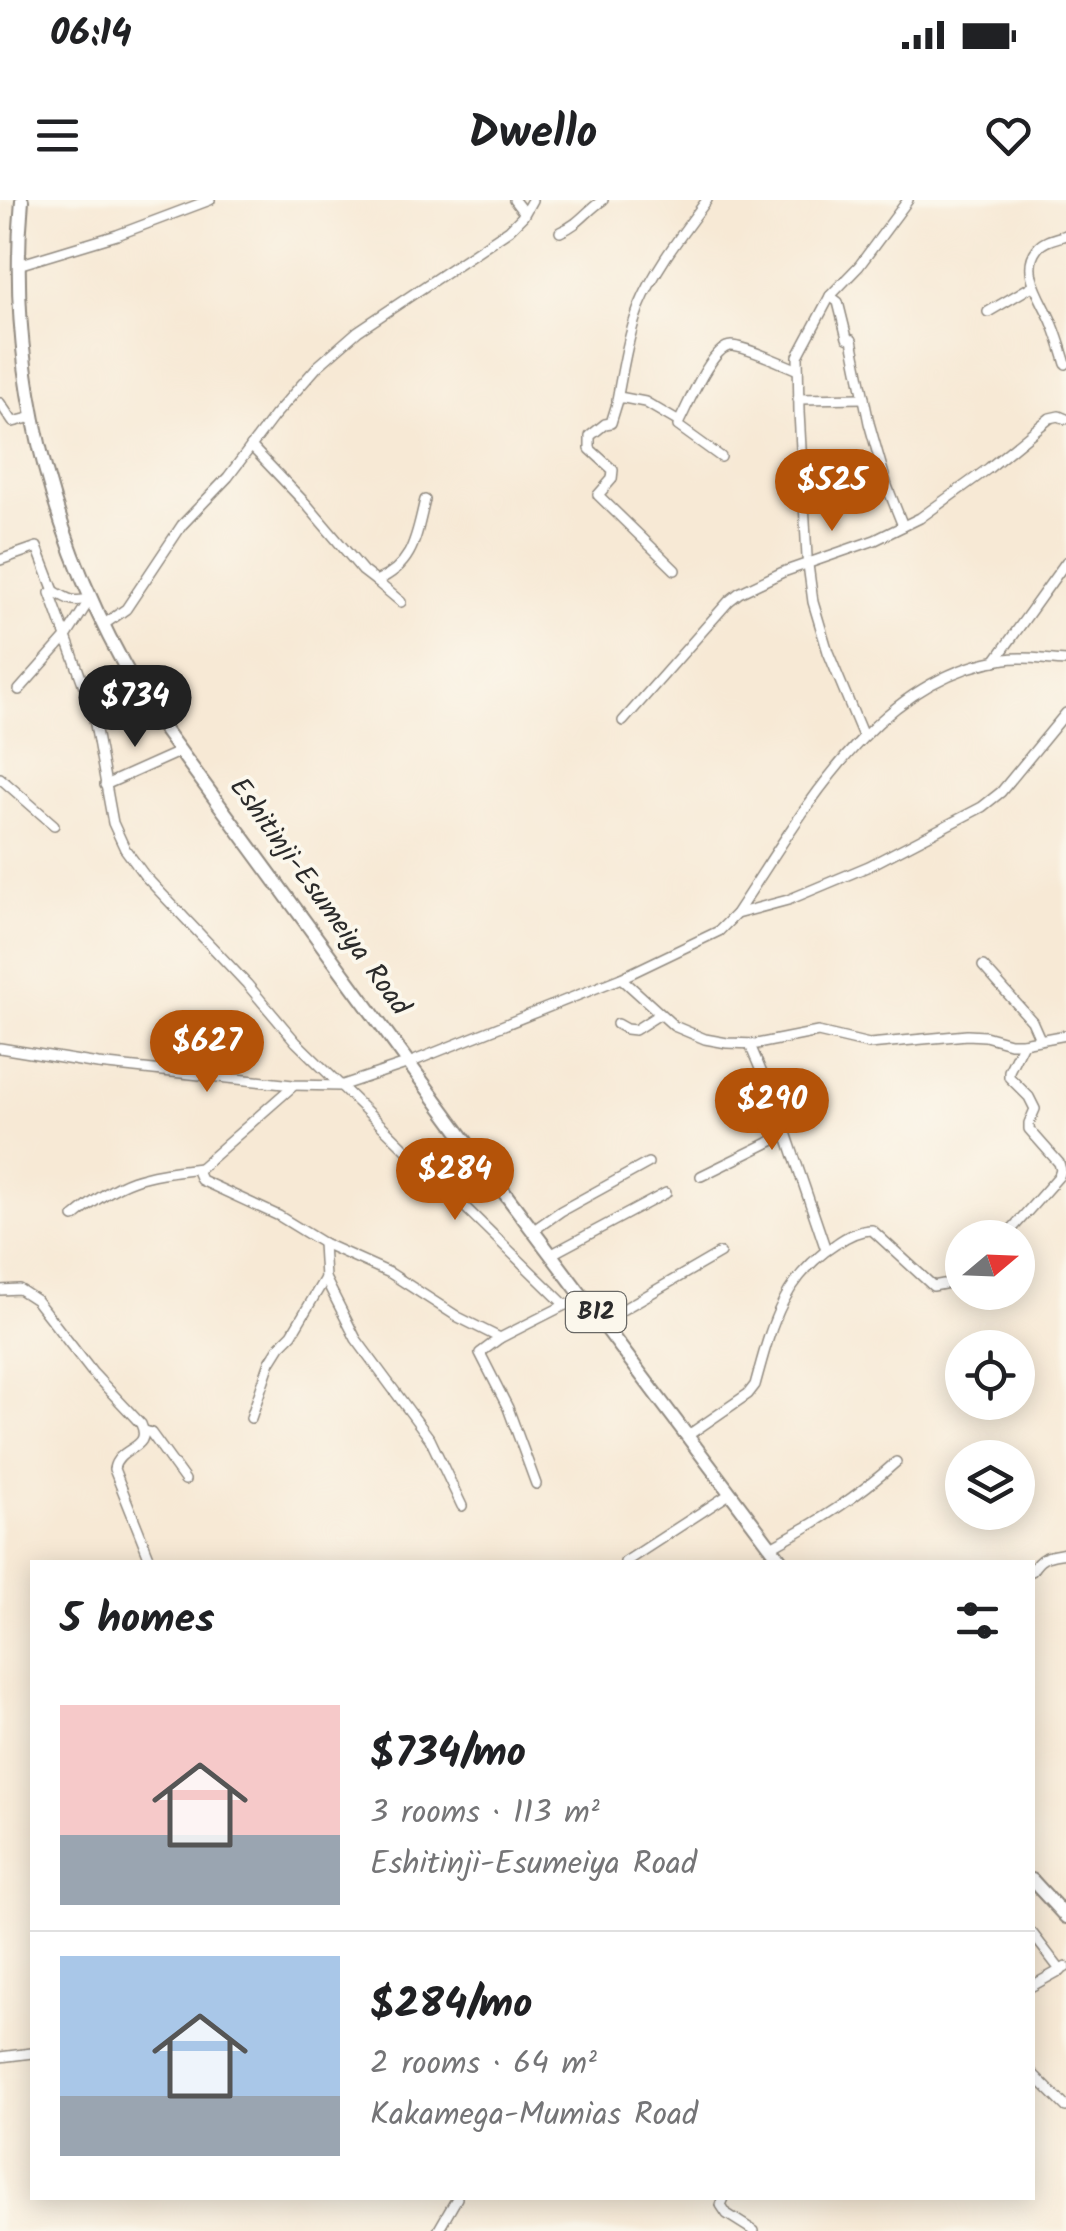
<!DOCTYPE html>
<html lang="en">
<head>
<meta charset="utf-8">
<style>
	body { margin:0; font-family:Kalam,sans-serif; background:#f6f6f6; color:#202124; height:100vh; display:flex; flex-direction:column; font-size:38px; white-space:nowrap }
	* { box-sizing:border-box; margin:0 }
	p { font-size:32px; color:#757577 }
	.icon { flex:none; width:55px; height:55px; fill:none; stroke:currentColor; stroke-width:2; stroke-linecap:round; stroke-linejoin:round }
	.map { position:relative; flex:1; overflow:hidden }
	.details { position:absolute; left:30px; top:1360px; width:1005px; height:640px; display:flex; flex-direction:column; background:#fff; border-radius:0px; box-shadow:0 5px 25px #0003 }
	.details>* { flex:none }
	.needle { width:65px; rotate:71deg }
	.fabs { position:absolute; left:945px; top:1020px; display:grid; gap:20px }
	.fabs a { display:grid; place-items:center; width:90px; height:90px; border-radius:50%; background:#fff; box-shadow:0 5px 25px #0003; font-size:50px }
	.price { position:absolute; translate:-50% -85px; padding:0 22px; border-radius:35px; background:#b45309; color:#fff; font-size:32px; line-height:65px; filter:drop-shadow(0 2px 5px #0008) }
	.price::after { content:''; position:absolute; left:50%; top:60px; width:30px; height:22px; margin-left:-15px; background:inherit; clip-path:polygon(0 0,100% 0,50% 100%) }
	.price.selected { background:#222; color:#fff }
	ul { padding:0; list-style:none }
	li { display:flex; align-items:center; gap:30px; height:250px; padding:0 30px }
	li+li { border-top:2px solid #e0e0e0 }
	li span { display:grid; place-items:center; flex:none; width:280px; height:200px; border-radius:0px; color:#555 }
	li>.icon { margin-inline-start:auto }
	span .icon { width:120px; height:120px; fill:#fffc; stroke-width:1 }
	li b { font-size:42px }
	h2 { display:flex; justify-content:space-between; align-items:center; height:120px; padding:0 30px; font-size:42px }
	.status { display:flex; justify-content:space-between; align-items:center; height:70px; padding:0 50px; background:#fff; direction:ltr }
	.status svg { height:28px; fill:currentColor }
	header { display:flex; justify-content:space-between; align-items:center; height:130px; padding:0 30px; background:#fff; font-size:45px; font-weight:600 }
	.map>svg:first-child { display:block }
</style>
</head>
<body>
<div class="status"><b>06:14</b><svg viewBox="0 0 49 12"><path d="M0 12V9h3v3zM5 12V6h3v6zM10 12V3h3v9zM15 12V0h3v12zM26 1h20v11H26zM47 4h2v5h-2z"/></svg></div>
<header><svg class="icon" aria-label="menu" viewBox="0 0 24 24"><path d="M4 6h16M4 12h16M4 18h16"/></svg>Dwello<svg class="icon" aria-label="heart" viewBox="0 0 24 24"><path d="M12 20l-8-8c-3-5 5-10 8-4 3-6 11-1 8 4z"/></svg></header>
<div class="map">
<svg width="1066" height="2031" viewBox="0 0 1066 2031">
	<rect width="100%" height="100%" fill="#fbf7ec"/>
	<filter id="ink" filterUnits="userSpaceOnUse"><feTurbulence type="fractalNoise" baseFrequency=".01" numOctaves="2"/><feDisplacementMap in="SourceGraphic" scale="20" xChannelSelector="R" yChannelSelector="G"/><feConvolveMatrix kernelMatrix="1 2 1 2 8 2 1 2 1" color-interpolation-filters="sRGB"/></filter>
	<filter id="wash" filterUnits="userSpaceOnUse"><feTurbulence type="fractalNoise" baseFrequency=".0048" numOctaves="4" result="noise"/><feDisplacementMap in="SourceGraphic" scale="40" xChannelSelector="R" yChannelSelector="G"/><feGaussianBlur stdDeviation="2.25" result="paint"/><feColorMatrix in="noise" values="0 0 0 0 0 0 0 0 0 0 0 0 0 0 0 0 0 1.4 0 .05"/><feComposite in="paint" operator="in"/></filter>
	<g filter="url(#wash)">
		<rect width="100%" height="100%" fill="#f7e9d5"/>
	</g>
	<g filter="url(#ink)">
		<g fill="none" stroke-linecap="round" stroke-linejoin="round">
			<g stroke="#918a80" stroke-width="12">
				<g id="minor">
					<polyline points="514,0 524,13"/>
					<path d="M560,32C581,23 586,11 603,0"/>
					<path d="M1066,35C1057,38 1043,40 1037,49C1019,72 1045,103 1053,125C1058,137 1062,151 1066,164"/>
					<polyline points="18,65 117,35 210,0"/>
					<polyline points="830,96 838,102 847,138 852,140 869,223 887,286 903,326"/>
					<polyline points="988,112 1034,85"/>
					<polyline points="798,199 864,198"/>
					<path d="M617,200C623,168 628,137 639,107C655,68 682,34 707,0"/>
					<polyline points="0,203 13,222 33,217"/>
					<path d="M679,222C688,205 712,146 731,146C745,146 783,164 798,170"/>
					<path d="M251,246L307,305L363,371L376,381C414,365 416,336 425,300"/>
					<polyline points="0,360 37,347 54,391"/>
					<polyline points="675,370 598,295 612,279 613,270 590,249 590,236 605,224 611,223 619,197 645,202 679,222 678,226 721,257"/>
					<polyline points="376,381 401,402"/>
					<path d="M90,398C75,404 67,399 54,391L50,393L92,508L113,623L125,649L145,676L247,784L296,842L565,1105L588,1101"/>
					<polyline points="103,425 126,409 182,325 228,277 274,216 318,166 358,131 509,30 523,16 532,0"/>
					<polyline points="995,461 1066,362"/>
					<polyline points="19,490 66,437 89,401"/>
					<polyline points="623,521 729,401 739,393 783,372 875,340 920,318 989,268 1050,218 1059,216 1066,219"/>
					<polyline points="863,536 828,452 813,402 807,357 799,212 798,156 830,96 859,66 908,0"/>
					<polyline points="0,578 54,625"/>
					<polyline points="105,585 181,551"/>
					<polyline points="736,714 788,700 869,666 982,607 1001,592 1066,513"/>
					<polyline points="983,766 1032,821 1040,839"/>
					<polyline points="621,778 674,826 705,839 727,843 757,844 818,832 869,844 967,835 985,836 1010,843 1023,843 1066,835"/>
					<polyline points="617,824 626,829 635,830 660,814"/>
					<polyline points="750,845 781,918 826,1050"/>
					<path d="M0,848L98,864L293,885L340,886L409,863L621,778L719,731L736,714C802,615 874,477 1005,459C1026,456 1045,460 1066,461"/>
					<polyline points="293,886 200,968 198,973 201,980 279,1016 323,1043 390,1073 458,1117 500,1138 480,1153 508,1208 536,1284"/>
					<polyline points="701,976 786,934"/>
					<path d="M74,1017C121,978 141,975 200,968"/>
					<polyline points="534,1030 561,1011 648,963"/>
					<polyline points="1004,1038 1059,976 1061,970 1059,963 1029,929 1029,923 1035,909 1029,897 1009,877 1009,871 1023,843"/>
					<polyline points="323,1043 325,1078 356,1139 430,1239 462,1306"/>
					<polyline points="552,1054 666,993"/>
					<path d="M0,1090L19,1089L36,1100L92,1172L141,1224C153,1250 118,1246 114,1269L151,1362"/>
					<polyline points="603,1121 720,1053"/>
					<polyline points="500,1138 565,1105"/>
					<polyline points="251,1218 270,1162 280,1146 292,1134 325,1078"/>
					<polyline points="145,1231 151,1233 185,1280"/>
					<path d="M687,1236L748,1194L755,1185C771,1127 782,1078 836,1044C847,1036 859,1030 872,1030L933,1086L949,1083L962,1072"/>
					<path d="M771,1347C819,1321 855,1299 896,1262"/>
					<polyline points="625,1362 731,1293"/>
					<path d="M1032,1371C1041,1355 1050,1356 1066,1353"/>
					<polyline points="1032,1733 1061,1771"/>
					<polyline points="1032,1786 1066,1767"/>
					<polyline points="0,1857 32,1853"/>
					<polyline points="1032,1873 1066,1907"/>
					<polyline points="724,1998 721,2005 727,2014 754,2031"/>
					<polyline points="438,2031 457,1998"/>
				</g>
			</g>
			<g stroke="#918a80" stroke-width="16">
				<g id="highway">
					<path d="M22,0C5,182 57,364 155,517L476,955L782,1362"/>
					<polyline points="1032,1680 1066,1717"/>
				</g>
			</g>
			<use href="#minor" stroke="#fff" stroke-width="9"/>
			<use href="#highway" stroke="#fff" stroke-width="12"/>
		</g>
	</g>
	<g text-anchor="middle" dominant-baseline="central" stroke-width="8" stroke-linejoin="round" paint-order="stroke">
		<rect fill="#fbf7ec" stroke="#696865" stroke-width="2.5" x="566" y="1092" width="60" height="40" rx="8"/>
		<g font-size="25" font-weight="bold" fill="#2b2b2b">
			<text x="596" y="1112">B12</text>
		</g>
		<g font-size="28" fill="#2b2b2b" stroke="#fbf7ec">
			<text transform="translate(319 697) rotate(54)">Eshitinji-Esumeiya Road</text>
		</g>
	</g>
</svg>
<div class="fabs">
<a><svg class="needle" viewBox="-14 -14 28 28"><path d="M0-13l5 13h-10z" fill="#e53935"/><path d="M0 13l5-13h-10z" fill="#757577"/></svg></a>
<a><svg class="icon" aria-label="locate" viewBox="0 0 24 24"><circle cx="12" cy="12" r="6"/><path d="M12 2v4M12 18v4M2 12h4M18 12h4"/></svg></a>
<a><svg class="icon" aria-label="layers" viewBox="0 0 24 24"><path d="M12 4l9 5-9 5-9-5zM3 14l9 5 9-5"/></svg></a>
</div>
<b class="price" style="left:832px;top:334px">$525</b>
<b class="price selected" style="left:135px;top:550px">$734</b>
<b class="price" style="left:207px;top:895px">$627</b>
<b class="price" style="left:772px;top:953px">$290</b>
<b class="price" style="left:455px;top:1023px">$284</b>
<section class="details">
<h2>5 homes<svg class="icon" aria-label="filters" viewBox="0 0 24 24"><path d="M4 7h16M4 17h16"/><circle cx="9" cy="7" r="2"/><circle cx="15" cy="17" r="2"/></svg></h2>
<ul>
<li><span style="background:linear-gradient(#f6c9c9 65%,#9aa5b1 0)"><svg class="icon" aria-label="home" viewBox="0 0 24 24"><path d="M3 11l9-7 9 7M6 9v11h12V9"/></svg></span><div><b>$734/mo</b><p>3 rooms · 113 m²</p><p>Eshitinji-Esumeiya Road</p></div></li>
<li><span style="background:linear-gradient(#a9c7e8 70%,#9aa5b1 0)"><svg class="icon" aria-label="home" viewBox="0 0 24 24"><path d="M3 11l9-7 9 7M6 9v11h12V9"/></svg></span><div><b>$284/mo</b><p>2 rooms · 64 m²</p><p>Kakamega-Mumias Road</p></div></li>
</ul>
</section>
</div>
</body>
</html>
